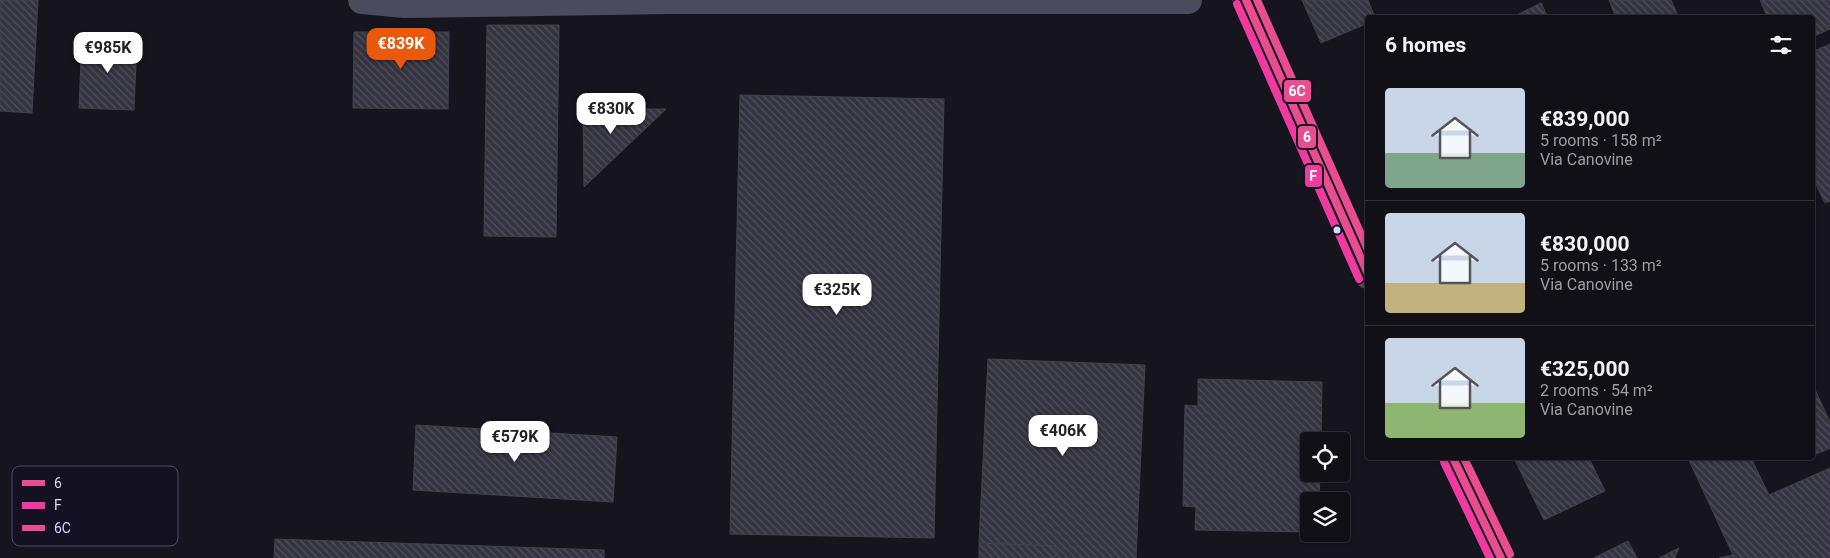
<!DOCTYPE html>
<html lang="en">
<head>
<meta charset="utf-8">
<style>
	body { margin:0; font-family:Roboto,sans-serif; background:#19191f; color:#f1f3f6; height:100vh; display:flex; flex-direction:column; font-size:19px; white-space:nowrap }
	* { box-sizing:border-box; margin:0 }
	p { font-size:16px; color:#9c9da1 }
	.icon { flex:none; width:28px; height:28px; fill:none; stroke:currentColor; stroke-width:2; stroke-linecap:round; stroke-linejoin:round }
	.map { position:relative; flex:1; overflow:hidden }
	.sheet { position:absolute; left:1365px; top:15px; width:450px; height:445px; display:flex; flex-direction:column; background:#101016; border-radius:5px; box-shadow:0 1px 4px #0004,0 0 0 1px #303035 }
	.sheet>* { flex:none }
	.buttons { position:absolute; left:1300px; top:432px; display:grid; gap:10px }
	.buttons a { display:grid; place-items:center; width:50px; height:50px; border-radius:5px; background:#101016; box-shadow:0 1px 4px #0004,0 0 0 1px #303035; font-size:25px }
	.price { position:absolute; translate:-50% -42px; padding:0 11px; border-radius:10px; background:#fff; color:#222; font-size:16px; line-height:32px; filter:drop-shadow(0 1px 2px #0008) }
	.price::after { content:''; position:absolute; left:50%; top:30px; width:15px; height:11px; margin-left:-8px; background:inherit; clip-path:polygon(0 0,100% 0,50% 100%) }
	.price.on { background:#ea580c; color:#fff }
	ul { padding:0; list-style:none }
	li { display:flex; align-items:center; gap:15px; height:125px; padding:0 20px }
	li+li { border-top:1px solid #303035 }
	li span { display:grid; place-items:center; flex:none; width:140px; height:100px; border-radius:5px; color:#555 }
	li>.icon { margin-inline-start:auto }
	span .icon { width:60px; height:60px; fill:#fffc; stroke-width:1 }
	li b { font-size:21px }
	h2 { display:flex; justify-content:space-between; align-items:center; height:60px; padding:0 20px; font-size:21px }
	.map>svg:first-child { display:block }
</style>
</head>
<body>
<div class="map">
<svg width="1830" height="558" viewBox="0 0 1830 558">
	<defs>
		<pattern id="building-back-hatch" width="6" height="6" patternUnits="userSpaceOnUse" patternTransform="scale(1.25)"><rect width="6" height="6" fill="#343340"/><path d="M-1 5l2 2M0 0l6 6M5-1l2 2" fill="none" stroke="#51505c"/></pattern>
	</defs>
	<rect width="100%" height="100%" fill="#16151e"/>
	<g fill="url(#building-back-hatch)" stroke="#434151">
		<polygon points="0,0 38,0 32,113 0,111"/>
		<polygon points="1302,0 1368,0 1375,18 1368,18 1368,23 1321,43"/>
		<polygon points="1609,0 1671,0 1679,18 1616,18"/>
		<polygon points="1760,0 1830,0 1830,29 1812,37 1812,18 1768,18"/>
		<polygon points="1541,3 1548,18 1511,18"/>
		<polygon points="487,25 559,25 556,237 484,236"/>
		<polygon points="354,32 449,32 448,109 353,108"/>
		<polygon points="82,37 137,40 134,110 79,108"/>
		<polygon points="1830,44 1830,201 1825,203 1812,176 1812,52"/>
		<polygon points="740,95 944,99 934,538 730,534"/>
		<polygon points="583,109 666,109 584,187"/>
		<polygon points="988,359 1145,365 1136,558 1055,558 1055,546 979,543"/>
		<polygon points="1198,379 1322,382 1321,441 1309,441 1309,474 1320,474 1319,501 1309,501 1309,532 1195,530 1196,507 1183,506 1185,405 1198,406"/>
		<polygon points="1812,383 1830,422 1830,448 1812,456"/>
		<polygon points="416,425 617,437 613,502 413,490"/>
		<polygon points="1514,458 1589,458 1605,491 1544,520"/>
		<polygon points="1688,458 1751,458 1769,495 1830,468 1830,558 1719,558 1733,555"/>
		<polygon points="275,539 604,550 604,558 274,558"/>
		<polygon points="1628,541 1637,558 1594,558"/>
		<polygon points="979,543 1055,546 1055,558 979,558"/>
		<polygon points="1679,548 1675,558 1659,558"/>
	</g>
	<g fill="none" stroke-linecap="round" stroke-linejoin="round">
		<polyline stroke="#4c4b5d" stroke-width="28" points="362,0 405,4 669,0 1188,0"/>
		<g stroke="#524c62" stroke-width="28">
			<polyline points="1246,0 1344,224 1368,275"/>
			<polyline points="1453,458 1501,558"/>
		</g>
		<g stroke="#131122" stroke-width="11">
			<g id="bus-1">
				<polyline points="1246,0 1368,274"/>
				<polyline points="1453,458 1501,558"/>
			</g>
		</g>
		<g stroke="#131122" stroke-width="11">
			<g id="bus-2">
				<polyline points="1237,4 1359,279"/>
				<polyline points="1444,462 1490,558"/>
			</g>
		</g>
		<g stroke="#131122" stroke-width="11">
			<g id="bus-3">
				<polyline points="1257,0 1368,250"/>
				<polyline points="1464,458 1510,554"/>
			</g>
		</g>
		<use href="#bus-1" stroke="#e84d90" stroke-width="8"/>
		<use href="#bus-2" stroke="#f13a9d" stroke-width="8"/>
		<use href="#bus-3" stroke="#e84d90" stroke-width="8"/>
	</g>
	<circle fill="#dad8fa" stroke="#131122" stroke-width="2" cx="1337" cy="230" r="4.5"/>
	<rect x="12" y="466" width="166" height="80" rx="8" fill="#131122" stroke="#4f4d63" stroke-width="1"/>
	<rect x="22" y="480" width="23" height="6" fill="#e84d90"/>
	<rect x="22" y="502" width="23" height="7" fill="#f13a9d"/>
	<rect x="22" y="525" width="23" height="6" fill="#e84d90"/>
	<g font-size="14" fill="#dad8fa">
		<text x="54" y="488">6</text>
		<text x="54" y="510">F</text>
		<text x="54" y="533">6C</text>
	</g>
	<g stroke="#131122" stroke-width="2">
		<rect x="1283" y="79" width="29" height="24" rx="5" fill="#e84d90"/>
		<rect x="1297" y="125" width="20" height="24" rx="5" fill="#e84d90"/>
		<rect x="1304" y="164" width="19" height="24" rx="5" fill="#f13a9d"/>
	</g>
	<g font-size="14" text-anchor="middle" font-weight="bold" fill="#fff">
		<text x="1297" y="96">6C</text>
		<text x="1307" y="142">6</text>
		<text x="1313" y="181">F</text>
	</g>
</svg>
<div class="buttons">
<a><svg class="icon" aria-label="locate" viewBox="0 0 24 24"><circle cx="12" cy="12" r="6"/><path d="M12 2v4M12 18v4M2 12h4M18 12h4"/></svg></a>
<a><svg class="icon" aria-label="layers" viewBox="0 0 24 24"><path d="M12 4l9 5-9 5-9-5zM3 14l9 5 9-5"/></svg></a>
</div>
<b class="price on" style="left:401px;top:70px">€839K</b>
<b class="price" style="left:108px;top:74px">€985K</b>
<b class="price" style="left:611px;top:135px">€830K</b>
<b class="price" style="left:837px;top:316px">€325K</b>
<b class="price" style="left:1063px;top:457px">€406K</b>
<b class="price" style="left:515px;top:463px">€579K</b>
<section class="sheet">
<h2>6 homes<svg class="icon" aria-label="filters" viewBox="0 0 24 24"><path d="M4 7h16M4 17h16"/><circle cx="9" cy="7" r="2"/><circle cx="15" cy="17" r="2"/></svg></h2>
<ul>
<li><span style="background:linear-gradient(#c9d6e8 65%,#7fa58c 0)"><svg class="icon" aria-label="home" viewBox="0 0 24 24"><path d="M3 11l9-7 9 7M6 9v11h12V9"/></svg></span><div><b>€839,000</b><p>5 rooms · 158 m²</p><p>Via Canovine</p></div></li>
<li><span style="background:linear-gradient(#c9d6e8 70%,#c2b280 0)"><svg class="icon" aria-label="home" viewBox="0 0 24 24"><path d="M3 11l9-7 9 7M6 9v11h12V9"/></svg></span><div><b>€830,000</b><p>5 rooms · 133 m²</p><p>Via Canovine</p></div></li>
<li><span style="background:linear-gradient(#c9d6e8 65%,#8fb573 0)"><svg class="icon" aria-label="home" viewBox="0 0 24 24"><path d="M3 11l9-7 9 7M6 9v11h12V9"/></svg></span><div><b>€325,000</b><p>2 rooms · 54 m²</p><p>Via Canovine</p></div></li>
</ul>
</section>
</div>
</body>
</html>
